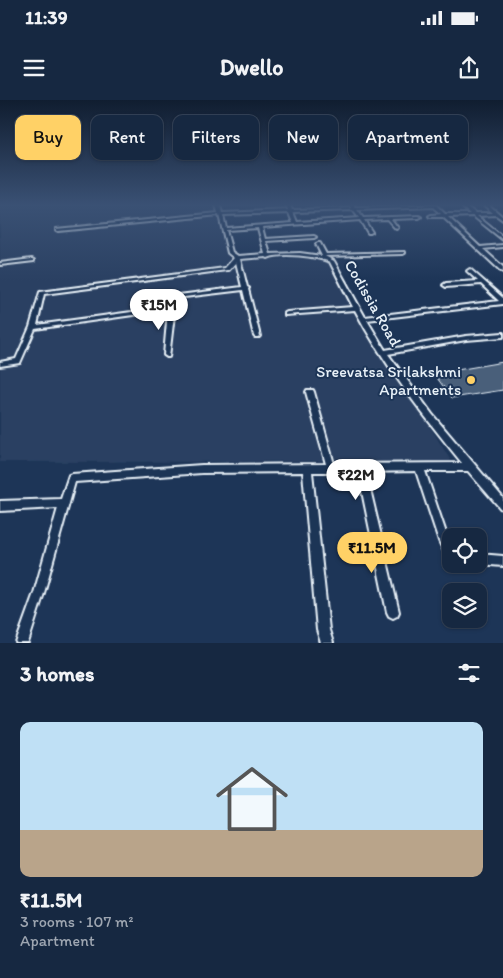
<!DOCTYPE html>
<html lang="en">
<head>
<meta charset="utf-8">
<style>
	body { margin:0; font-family:Itim,sans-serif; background:#23344c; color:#f1f3f6; height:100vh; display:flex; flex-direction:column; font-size:19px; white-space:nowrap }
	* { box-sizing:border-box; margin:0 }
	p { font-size:16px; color:#9ea6b1 }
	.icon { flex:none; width:28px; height:28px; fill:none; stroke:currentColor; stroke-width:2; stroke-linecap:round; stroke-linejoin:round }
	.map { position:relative; height:543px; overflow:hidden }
	.sheet { display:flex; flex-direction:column; background:#162841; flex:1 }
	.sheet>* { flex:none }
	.guide { position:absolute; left:15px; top:15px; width:474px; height:45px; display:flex; gap:10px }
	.buttons { position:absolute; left:442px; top:428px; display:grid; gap:10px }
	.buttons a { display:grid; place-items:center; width:45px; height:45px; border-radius:10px; background:#162841; box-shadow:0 1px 4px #0004,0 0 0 1px #35445a; font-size:25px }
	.price { position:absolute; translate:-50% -42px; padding:0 11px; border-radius:18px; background:#fff; color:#222; font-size:16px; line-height:32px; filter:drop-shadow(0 1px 2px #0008) }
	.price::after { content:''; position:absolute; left:50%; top:30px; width:15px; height:11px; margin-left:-8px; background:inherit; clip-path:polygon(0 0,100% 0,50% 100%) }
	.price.current { background:#ffd166; color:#111 }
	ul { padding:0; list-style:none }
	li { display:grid; align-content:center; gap:10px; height:265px; padding:0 20px }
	li span { display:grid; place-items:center; height:155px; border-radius:10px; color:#555 }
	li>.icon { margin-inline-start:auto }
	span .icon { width:90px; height:90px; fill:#fffc; stroke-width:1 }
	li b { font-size:21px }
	h2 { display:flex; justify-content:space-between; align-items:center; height:60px; padding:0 20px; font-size:21px }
	.chip { padding:0 18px; border-radius:10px; background:#162841; box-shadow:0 1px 4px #0004,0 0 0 1px #35445a; font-size:18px; line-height:45px }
	.chip.current { background:#ffd166; color:#111 }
	.status { display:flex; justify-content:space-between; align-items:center; height:35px; padding:0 25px; background:#162841; direction:ltr }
	.status svg { height:14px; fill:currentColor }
	header { display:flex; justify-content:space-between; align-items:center; height:65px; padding:0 20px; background:#162841; font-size:22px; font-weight:700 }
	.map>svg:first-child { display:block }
</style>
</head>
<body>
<div class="status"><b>11:39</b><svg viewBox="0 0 49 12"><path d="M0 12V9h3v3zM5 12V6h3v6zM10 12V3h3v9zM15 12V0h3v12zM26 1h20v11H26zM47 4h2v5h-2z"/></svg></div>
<header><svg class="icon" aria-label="menu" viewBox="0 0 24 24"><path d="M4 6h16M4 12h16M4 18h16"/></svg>Dwello<svg class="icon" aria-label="share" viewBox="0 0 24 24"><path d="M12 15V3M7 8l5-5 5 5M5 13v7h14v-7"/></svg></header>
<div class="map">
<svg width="503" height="543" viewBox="0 0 503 543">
	<rect width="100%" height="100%" fill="#1d3557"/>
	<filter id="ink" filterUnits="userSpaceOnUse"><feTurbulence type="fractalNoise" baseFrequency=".02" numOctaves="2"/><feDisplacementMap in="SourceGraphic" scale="10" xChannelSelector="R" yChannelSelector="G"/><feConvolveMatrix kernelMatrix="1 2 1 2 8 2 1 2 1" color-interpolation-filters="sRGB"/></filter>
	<g filter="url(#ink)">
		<polygon fill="#2a4162" points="0,105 216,105 229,160 314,158 328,162 451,361 0,362"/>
		<polygon fill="#495e7a" stroke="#e8f1f8" points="503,262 503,290 452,298 434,274"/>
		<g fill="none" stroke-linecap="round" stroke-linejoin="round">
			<g stroke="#e8f1f8" stroke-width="4">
				<g id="minor">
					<path d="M216,105H220L222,113L288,110L286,105H290L292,110L352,108L350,105H354L356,108L436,105L445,114H470L460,105H465L475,113H493L484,105H489L503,117V120L496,115L477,116L503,137V140L473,116L448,117L480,147L503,145V147L483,149L503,167V172L501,171L443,117H430L429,116L431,115L441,114L433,107L357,110L363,118L419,116L421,117L419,118L391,119L398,128L396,129L387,119L364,120L372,132L370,133H368L360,120L262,127L265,139L314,136L316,137L314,138L266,141L270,154L300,153L322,156L316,144L318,143H320L326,154L405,152V153L403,154L325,156L334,161L365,217L499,201L481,184L446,187L443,185L446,183L478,181L467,171L470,169L503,198V204L367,220L385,250L466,236L503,233V237L466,240L388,254L432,314L503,398V410L500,408L468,371H425L448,439L451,444V459L447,458L439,441L416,371L366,372L399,512L397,516L393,518L389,516L387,512L358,372H312L329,530L333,543H321L317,530L303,372L202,373L75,382L44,493L28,543H16L34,493L58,408L0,411V401L61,399L69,375L72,374L202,365L326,364L306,292L307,290H313L314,292L334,364L462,363C423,315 384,265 355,210L285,215V213L287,212L353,207L330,162C316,156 281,152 268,158L266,157L240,159L247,187L249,188L248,189L260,236L259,237H255L254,236L243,190L176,198L169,257H167L164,255L168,210L35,229L20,263L0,266V262L16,259L30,227L40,192L225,168L234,158L228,153L219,115L58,131L56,130V129L218,113ZM353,110L359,118L297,122L293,112ZM289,113L293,123L226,128L223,115ZM258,128L265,154L238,156L232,152L226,130ZM236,162L242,187L171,196L168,207L37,225L44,194L227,170H229Z"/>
					<polygon points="32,159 34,160 34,161 0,165 0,163"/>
					<polygon points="479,454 503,456 503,466 478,464"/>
				</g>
			</g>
			<use href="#minor" fill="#1d3557" fill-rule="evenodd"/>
		</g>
	</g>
	<linearGradient id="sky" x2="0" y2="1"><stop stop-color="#101d30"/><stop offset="0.58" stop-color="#3a5174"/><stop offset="1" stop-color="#3a5174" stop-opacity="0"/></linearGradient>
	<rect width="503" height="181" fill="url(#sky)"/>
	<circle fill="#ffd166" stroke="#1d3557" stroke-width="2" cx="471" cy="280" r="5"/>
	<g text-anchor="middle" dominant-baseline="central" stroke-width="4" stroke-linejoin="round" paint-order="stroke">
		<g font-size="16" fill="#e8f1f8" stroke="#1d3557">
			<text transform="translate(373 203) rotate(60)">Codissia Road</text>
		</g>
		<g font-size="16" fill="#e8f1f8" stroke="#1d3557" text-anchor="end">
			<text x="461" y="271">Sreevatsa Srilakshmi<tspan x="461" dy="18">Apartments</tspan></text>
		</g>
	</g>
</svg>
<div class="buttons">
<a><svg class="icon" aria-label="locate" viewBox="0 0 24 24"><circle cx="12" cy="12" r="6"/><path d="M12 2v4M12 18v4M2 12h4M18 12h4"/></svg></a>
<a><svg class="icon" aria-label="layers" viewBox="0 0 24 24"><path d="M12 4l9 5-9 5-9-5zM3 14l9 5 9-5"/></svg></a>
</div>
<b class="price" style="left:159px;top:231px">₹15M</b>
<b class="price" style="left:356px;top:401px">₹22M</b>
<b class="price current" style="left:372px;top:474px">₹11.5M</b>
<div class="guide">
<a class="chip current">Buy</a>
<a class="chip">Rent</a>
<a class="chip">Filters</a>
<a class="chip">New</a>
<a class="chip">Apartment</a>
</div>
</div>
<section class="sheet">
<h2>3 homes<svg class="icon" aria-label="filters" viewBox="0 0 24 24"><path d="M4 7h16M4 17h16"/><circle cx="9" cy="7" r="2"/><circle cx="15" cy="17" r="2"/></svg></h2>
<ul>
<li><span style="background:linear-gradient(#bfe0f5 70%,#b9a48a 0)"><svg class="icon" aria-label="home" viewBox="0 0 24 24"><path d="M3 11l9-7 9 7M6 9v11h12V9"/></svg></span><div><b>₹11.5M</b><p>3 rooms · 107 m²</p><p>Apartment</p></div></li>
</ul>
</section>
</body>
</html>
